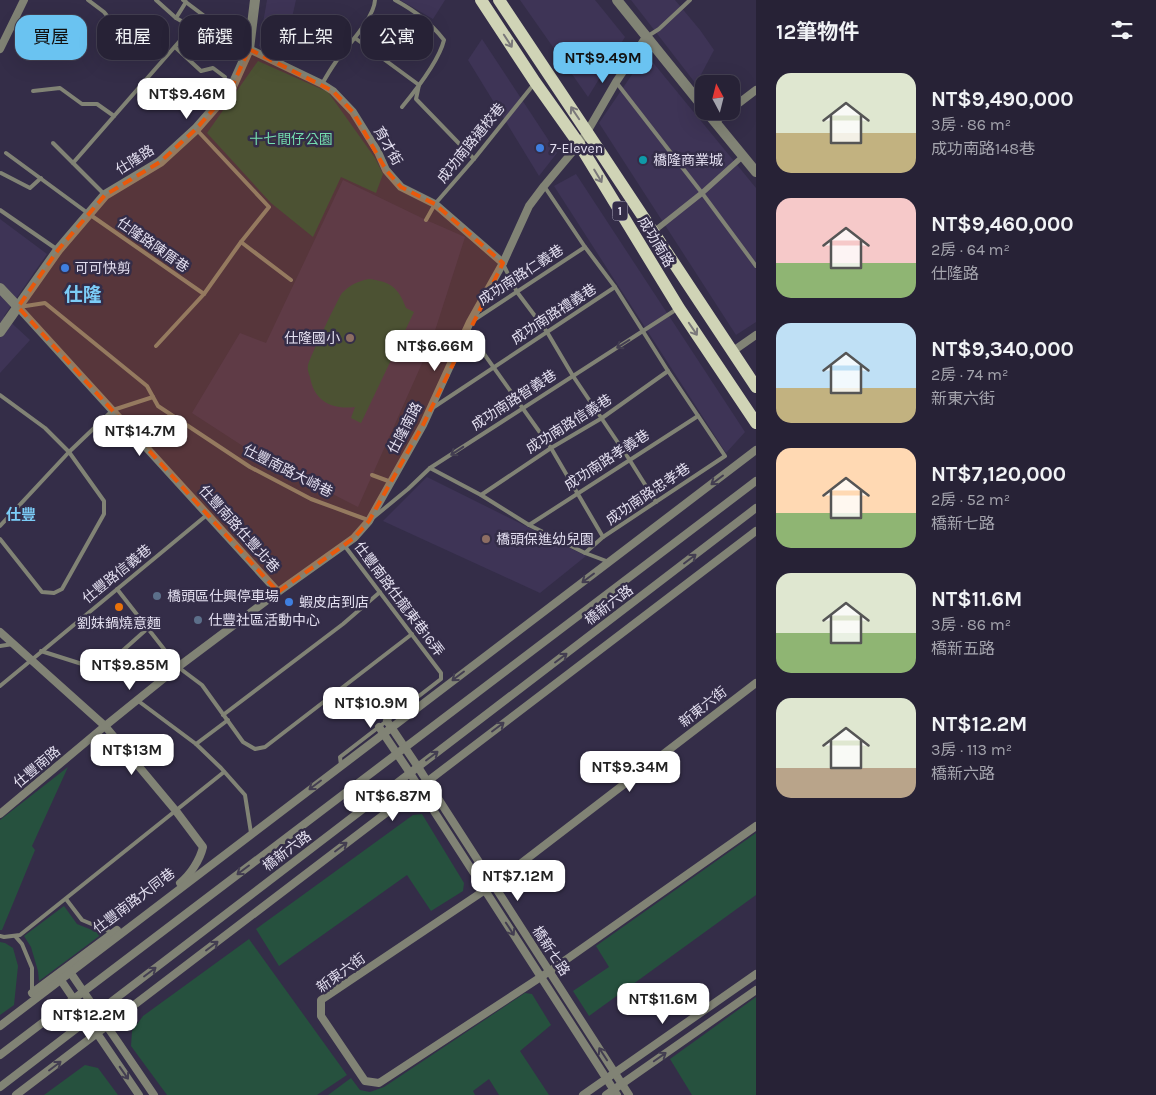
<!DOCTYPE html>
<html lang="zh-TW">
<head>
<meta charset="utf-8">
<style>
	body { margin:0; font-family:Karla,"Noto Sans TC",sans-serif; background:#2f2a3e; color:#f1f3f6; height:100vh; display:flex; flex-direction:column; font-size:19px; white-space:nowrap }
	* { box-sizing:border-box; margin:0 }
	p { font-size:16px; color:#a4a4ad }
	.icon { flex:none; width:28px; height:28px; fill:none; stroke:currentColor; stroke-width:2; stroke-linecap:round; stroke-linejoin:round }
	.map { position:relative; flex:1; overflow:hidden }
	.sheet { display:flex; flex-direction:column; background:#272236; width:400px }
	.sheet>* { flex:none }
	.guide { position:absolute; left:15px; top:15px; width:475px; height:45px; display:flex; gap:10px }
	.needle { width:32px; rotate:353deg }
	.tools { position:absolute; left:695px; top:75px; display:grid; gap:10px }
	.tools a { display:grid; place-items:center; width:45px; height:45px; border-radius:10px; background:#272236; box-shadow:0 5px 20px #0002,0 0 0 1px #433f51; font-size:25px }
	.price { position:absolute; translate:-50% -42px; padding:0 11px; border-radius:10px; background:#fff; color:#222; font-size:16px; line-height:32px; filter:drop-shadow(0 1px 2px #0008) }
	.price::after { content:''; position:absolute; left:50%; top:30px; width:15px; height:11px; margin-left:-8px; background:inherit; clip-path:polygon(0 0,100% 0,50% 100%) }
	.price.active { background:#6ac3f1; color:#111 }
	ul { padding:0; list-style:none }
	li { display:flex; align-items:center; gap:15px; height:125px; padding:0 20px }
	li span { display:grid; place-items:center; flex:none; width:140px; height:100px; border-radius:15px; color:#555 }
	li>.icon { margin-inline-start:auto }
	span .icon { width:60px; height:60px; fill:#fffc; stroke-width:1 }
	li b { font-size:21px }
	h2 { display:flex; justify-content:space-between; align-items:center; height:60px; padding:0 20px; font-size:21px }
	.pill { padding:0 18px; border-radius:15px; background:#272236; box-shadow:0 5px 20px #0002,0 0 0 1px #433f51; font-size:18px; line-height:45px }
	.pill.active { background:#6ac3f1; color:#111 }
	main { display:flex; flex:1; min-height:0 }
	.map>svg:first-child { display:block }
</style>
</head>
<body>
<main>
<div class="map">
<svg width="756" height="1095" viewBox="0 0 756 1095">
	<rect width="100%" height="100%" fill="#342d48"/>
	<g fill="#3e3456">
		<polygon points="267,0 296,0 283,57 259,46"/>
		<polygon points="400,0 445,0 433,19"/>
		<polygon points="520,0 595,0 625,37 588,97"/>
		<polygon points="631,0 675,0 700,30 714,50 696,84"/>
		<polygon points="482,39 557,153 539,176 468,60"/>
		<polygon points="646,54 756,188 756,322 736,335 599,123"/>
		<polygon points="576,174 745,432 726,453 554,186"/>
		<polygon points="343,180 426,220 465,237 431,343 358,507 260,457 192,413 240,333 266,343"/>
		<polygon points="0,219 47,254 4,316 30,340 0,373"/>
		<polygon points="427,477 586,556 540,593 383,521"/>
	</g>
	<g fill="#26513e">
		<polygon points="258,61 328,92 375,158 383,174 376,193 341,177 313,237 271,203 207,133"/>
		<path d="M369,279C391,282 398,287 406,308L414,312L361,423L351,418L355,407C332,410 314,401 310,377C309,374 307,369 308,366C308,361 339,297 342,293C350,285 358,281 369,279Z"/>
		<polygon points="68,767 32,846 35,850 2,930 0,930 0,820"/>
		<polygon points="422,814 464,883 463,891 431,911 407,875 279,966 256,929 413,815"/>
		<polygon points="756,833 756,895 589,1016 573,991 609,967 596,946"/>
		<polygon points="64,906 77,924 102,934 39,981 38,971 31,947 24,936"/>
		<polygon points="249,939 347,1075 317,1095 167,1095 131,1046 132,1031 143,1016"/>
		<polygon points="0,942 5,943 13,948 18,966 14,1005 0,1015"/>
		<polygon points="525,993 532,994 551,1025 520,1051 549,1095 499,1095 489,1079 473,1091 475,1095 328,1095 351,1078 360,1090 370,1092 384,1087"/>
		<polygon points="756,997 756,1095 692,1095 670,1059"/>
		<polygon points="85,1065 98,1068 118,1095 44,1095"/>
	</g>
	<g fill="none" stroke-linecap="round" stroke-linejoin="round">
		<g stroke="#818375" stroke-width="4">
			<polyline points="88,0 104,12 122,34"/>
			<polyline points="156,0 176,18"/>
			<polyline points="183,0 247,48"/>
			<path d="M395,0C415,11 430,22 444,40C439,61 416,90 402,107"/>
			<polyline points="648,36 659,29 690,0"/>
			<polyline points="355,38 419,85 416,99 474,159"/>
			<polyline points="175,47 201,71 213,68 225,77"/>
			<polyline points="616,82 702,193 756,266"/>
			<path d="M322,84C326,77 330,70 335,63C346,47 374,19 375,0"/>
			<polyline points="33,91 60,88 82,104 97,104 114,116"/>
			<polyline points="53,143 105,195"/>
			<polyline points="6,153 89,214 204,294"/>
			<polyline points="73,163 192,27 176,18 186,2"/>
			<polyline points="1,173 30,188 41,178"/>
			<polyline points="544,186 585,247 615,287 668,371 725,456 603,537 585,553"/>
			<polyline points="0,210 58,250"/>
			<polyline points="426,220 435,204 474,159 534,84"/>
			<polyline points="241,242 291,280"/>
			<polyline points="503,264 517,292 547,332 573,376 629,459 656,502"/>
			<polyline points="19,307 45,303 147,386 158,406 250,467 311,499 368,520"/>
			<polyline points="474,320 585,247"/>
			<polyline points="467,330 551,448 603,537"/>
			<polyline points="156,346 204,294 241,242 269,207 196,129"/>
			<polyline points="0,395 45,428 69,452 104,501 104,514 62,589 54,593 42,592 0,539"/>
			<polyline points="434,407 615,287"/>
			<polyline points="430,468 481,495 529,525 585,553 609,562"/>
			<polyline points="372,475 391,482"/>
			<polyline points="481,495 551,448 602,418 668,371"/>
			<polyline points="374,517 408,489 430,468 677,309"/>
			<polyline points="529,525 698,416"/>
			<polyline points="0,526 69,452 113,410 153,397"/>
			<polyline points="117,589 178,667 202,685 243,742 255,749 265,747 412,634"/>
			<polyline points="0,646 13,644"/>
			<polyline points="41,651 101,670 148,628"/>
			<polyline points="0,686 208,514"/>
			<polyline points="137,700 196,744 221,768 245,795 251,833"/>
			<polyline points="223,715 343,624 380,592"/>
			<polyline points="196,744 228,720"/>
			<polyline points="341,765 340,757 441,679 441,673 344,545"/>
			<polyline points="66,899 82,920 113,933"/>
			<polyline points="0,936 4,937 20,935 224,772"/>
			<polyline points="15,936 22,944 32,968 32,992"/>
		</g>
		<polyline stroke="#818375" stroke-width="5.5" points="653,232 702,193 743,156"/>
		<g stroke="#818375" stroke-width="8">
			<polyline points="0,49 24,0"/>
			<polyline points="249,49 322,84 333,91 353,112 378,152 386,170 401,187 435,204 503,263"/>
			<polyline points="731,109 756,90"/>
			<polyline points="715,122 728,111"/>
			<polyline points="18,307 278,592"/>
			<polyline points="733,351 756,335"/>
			<path d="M0,632L105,726L176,811L203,847C200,860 190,875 180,883"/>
			<polyline points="756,683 494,884 321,1000 321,1016 365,1081 379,1083 550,971 756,826"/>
			<polyline points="387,721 418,767 439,800 629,1095"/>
			<polyline points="379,727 410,773 430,805 617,1095"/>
			<polyline points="0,814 105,726 178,667 278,592 354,538 369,521 423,425 470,322 503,263 529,206 544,186 579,144 587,132 616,82 646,37"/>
			<polyline points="68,969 154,1095"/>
			<polyline points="58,976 139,1095"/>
			<polyline points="32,993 117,930"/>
			<polyline points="0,1026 756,450"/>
			<polyline points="0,1055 756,481"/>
			<polyline points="0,1087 756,508"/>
			<polyline points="16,1095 756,531"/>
			<polyline points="583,1095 756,974"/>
			<polyline points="606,1095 756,990"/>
		</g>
		<g stroke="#818375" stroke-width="10">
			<polyline points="617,0 704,108"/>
			<polyline points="706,111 756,172"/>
			<polyline points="0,288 18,307"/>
			<polyline points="0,332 58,250 105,195 160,162 196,129 231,89 249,49 255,0"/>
		</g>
		<g stroke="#d0d4b6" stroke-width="12">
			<polyline points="481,0 535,82 579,144 679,308 756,423"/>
			<polyline points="499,0 587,132 756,387"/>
		</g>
	</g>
	<defs><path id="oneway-shaft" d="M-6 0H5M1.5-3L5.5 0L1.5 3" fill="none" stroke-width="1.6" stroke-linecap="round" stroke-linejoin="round" transform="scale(1.25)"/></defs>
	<g stroke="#7a787a">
		<use href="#oneway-shaft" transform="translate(508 41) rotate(57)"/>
		<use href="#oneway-shaft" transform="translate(575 113) rotate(-124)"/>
		<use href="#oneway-shaft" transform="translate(598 176) rotate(59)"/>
		<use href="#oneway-shaft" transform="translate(693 329) rotate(56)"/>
	</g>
	<g stroke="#433e51">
		<use href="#oneway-shaft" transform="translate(623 344) rotate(148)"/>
		<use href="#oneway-shaft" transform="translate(457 451) rotate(147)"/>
		<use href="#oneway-shaft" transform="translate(717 480) rotate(143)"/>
		<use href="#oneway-shaft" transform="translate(690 559) rotate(-37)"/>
		<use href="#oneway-shaft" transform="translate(588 578) rotate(143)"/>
		<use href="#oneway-shaft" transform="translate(561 658) rotate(-37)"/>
		<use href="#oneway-shaft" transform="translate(458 676) rotate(143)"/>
		<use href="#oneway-shaft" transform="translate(498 727) rotate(-37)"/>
		<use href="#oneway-shaft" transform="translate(432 756) rotate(-37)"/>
		<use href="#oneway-shaft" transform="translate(315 785) rotate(143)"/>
		<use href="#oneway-shaft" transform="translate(341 847) rotate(-37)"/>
		<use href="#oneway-shaft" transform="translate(243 870) rotate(143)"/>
		<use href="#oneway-shaft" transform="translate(510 929) rotate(57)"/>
		<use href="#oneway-shaft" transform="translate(212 946) rotate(-37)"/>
		<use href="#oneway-shaft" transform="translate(150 972) rotate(-37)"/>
		<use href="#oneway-shaft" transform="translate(603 1054) rotate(-123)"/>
		<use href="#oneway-shaft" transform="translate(660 1057) rotate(-35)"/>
		<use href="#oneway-shaft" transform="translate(55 1066) rotate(-37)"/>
		<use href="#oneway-shaft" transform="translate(124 1073) rotate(55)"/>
	</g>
	<path fill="#e8590c" fill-opacity="0.2" stroke="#e8590c" stroke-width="4" stroke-dasharray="10 6" stroke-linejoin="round" d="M249,49L333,91L353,112L386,170L401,187L435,204L503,263L423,425L369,521L354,538L278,592L18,307L58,250L105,195L160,162L196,129L231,89Z"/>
	<g fill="#3f7fe0" stroke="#342d48" stroke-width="2">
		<circle cx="540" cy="148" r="5"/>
		<circle cx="65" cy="268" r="5"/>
		<circle cx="289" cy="602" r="5"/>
	</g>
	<circle fill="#0f9aa8" stroke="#342d48" stroke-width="2" cx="643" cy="160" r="5"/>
	<g fill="#8d6e63" stroke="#342d48" stroke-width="2">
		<circle cx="350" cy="338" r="5"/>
		<circle cx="486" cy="539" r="5"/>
	</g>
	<g fill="#5c6f8a" stroke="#342d48" stroke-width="2">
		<circle cx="157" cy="596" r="5"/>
		<circle cx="198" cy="620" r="5"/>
	</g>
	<circle fill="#e8710a" stroke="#342d48" stroke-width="2" cx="119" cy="607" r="5"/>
	<g text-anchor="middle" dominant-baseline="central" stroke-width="5" stroke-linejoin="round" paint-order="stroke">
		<rect fill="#342d48" stroke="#aeaabe" stroke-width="1" x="612.5" y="201.5" width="15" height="19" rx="4"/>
		<g font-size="12" font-weight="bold" fill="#e3dff0">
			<text x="620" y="211">1</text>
		</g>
		<g font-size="14" fill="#74ddae" stroke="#342d48">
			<text x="291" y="139">十七間仔公園</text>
		</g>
		<g font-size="14" fill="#e3dff0" stroke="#342d48">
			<text transform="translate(471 143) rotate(-51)">成功南路通校巷</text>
			<text transform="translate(388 146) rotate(60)">育才街</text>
			<text transform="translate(135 160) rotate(-32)">仕隆路</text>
			<text transform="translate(656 242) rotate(59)">成功南路</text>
			<text transform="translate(153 245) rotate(35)">仕隆路陳厝巷</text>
			<text transform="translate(521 275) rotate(-33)">成功南路仁義巷</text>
			<text transform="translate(554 314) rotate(-33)">成功南路禮義巷</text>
			<text transform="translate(514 400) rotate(-33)">成功南路智義巷</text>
			<text transform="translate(569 424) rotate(-32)">成功南路信義巷</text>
			<text transform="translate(405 428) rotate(-62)">仕隆南路</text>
			<text transform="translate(607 460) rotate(-33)">成功南路孝義巷</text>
			<text transform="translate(288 471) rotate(27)">仕豐南路大崎巷</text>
			<text transform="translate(648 494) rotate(-34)">成功南路忠孝巷</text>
			<text transform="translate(239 529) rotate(48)">仕豐南路仕豐北巷</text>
			<text transform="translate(117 574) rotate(-39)">仕豐路信義巷</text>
			<text transform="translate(399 599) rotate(53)">仕豐南路仕龍東巷16弄</text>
			<text transform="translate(609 605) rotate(-37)">橋新六路</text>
			<text transform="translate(703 707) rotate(-38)">新東六街</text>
			<text transform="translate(37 767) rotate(-40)">仕豐南路</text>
			<text transform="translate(287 851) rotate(-37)">橋新六路</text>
			<text transform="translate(134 901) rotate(-37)">仕豐南路大同巷</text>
			<text transform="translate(551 951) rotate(57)">橋新七路</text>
			<text transform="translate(341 973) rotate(-36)">新東六街</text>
		</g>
		<g font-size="14" fill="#e3dff0" stroke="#342d48" text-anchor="start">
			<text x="550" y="148">7-Eleven</text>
			<text x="653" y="160">橋隆商業城</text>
			<text x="75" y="268">可可快剪</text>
			<text x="340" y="338" text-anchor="end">仕隆國小</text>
			<text x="496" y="539">橋頭保進幼兒園</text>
			<text x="167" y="596">橋頭區仕興停車場</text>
			<text x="299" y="602">蝦皮店到店</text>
			<text x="208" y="620">仕豐社區活動中心</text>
			<text x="119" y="623" text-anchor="middle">劉妹鍋燒意麵</text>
		</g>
		<g font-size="15" font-weight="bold" fill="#7ccdf8" stroke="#342d48">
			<text x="21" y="515">仕豐</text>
		</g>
		<g font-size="19" font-weight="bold" fill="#7ccdf8" stroke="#342d48">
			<text x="83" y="295">仕隆</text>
		</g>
	</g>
</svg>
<div class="tools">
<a><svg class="needle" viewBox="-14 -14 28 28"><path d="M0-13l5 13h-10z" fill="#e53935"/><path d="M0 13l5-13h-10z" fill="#a4a4ad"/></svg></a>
</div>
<b class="price active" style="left:603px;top:84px">NT$9.49M</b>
<b class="price" style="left:187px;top:120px">NT$9.46M</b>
<b class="price" style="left:435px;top:372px">NT$6.66M</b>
<b class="price" style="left:140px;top:457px">NT$14.7M</b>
<b class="price" style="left:130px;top:691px">NT$9.85M</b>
<b class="price" style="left:371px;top:729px">NT$10.9M</b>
<b class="price" style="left:132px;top:776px">NT$13M</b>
<b class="price" style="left:630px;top:793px">NT$9.34M</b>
<b class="price" style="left:393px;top:822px">NT$6.87M</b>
<b class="price" style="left:518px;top:902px">NT$7.12M</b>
<b class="price" style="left:663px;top:1025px">NT$11.6M</b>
<b class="price" style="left:89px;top:1041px">NT$12.2M</b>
<div class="guide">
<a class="pill active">買屋</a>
<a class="pill">租屋</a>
<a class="pill">篩選</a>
<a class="pill">新上架</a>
<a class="pill">公寓</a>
</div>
</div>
<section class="sheet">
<h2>12筆物件<svg class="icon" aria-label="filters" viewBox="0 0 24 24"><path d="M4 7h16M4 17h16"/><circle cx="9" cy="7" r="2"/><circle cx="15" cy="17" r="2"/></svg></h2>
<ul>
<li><span style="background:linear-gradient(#dfe7d0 60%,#c2b280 0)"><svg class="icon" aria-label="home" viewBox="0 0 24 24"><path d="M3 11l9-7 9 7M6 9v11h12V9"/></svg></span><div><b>NT$9,490,000</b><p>3房 · 86 m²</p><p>成功南路148巷</p></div></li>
<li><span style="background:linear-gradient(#f6c9c9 65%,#8fb573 0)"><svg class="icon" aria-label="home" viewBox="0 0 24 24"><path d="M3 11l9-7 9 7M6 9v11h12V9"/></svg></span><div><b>NT$9,460,000</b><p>2房 · 64 m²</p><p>仕隆路</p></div></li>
<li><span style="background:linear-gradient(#bfe0f5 65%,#c2b280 0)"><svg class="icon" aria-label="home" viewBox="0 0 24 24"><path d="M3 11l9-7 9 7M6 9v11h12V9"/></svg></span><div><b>NT$9,340,000</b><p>2房 · 74 m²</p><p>新東六街</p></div></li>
<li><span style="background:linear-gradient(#ffd9b3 65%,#8fb573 0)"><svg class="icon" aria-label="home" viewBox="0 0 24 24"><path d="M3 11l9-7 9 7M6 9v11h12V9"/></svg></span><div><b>NT$7,120,000</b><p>2房 · 52 m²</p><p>橋新七路</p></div></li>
<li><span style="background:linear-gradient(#dfe7d0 60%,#8fb573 0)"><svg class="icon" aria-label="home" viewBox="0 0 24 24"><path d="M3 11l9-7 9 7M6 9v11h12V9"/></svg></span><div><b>NT$11.6M</b><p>3房 · 86 m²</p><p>橋新五路</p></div></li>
<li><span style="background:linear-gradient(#dfe7d0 70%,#b9a48a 0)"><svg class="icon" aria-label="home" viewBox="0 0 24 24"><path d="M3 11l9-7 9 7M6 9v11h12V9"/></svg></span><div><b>NT$12.2M</b><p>3房 · 113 m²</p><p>橋新六路</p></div></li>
</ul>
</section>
</main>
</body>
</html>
